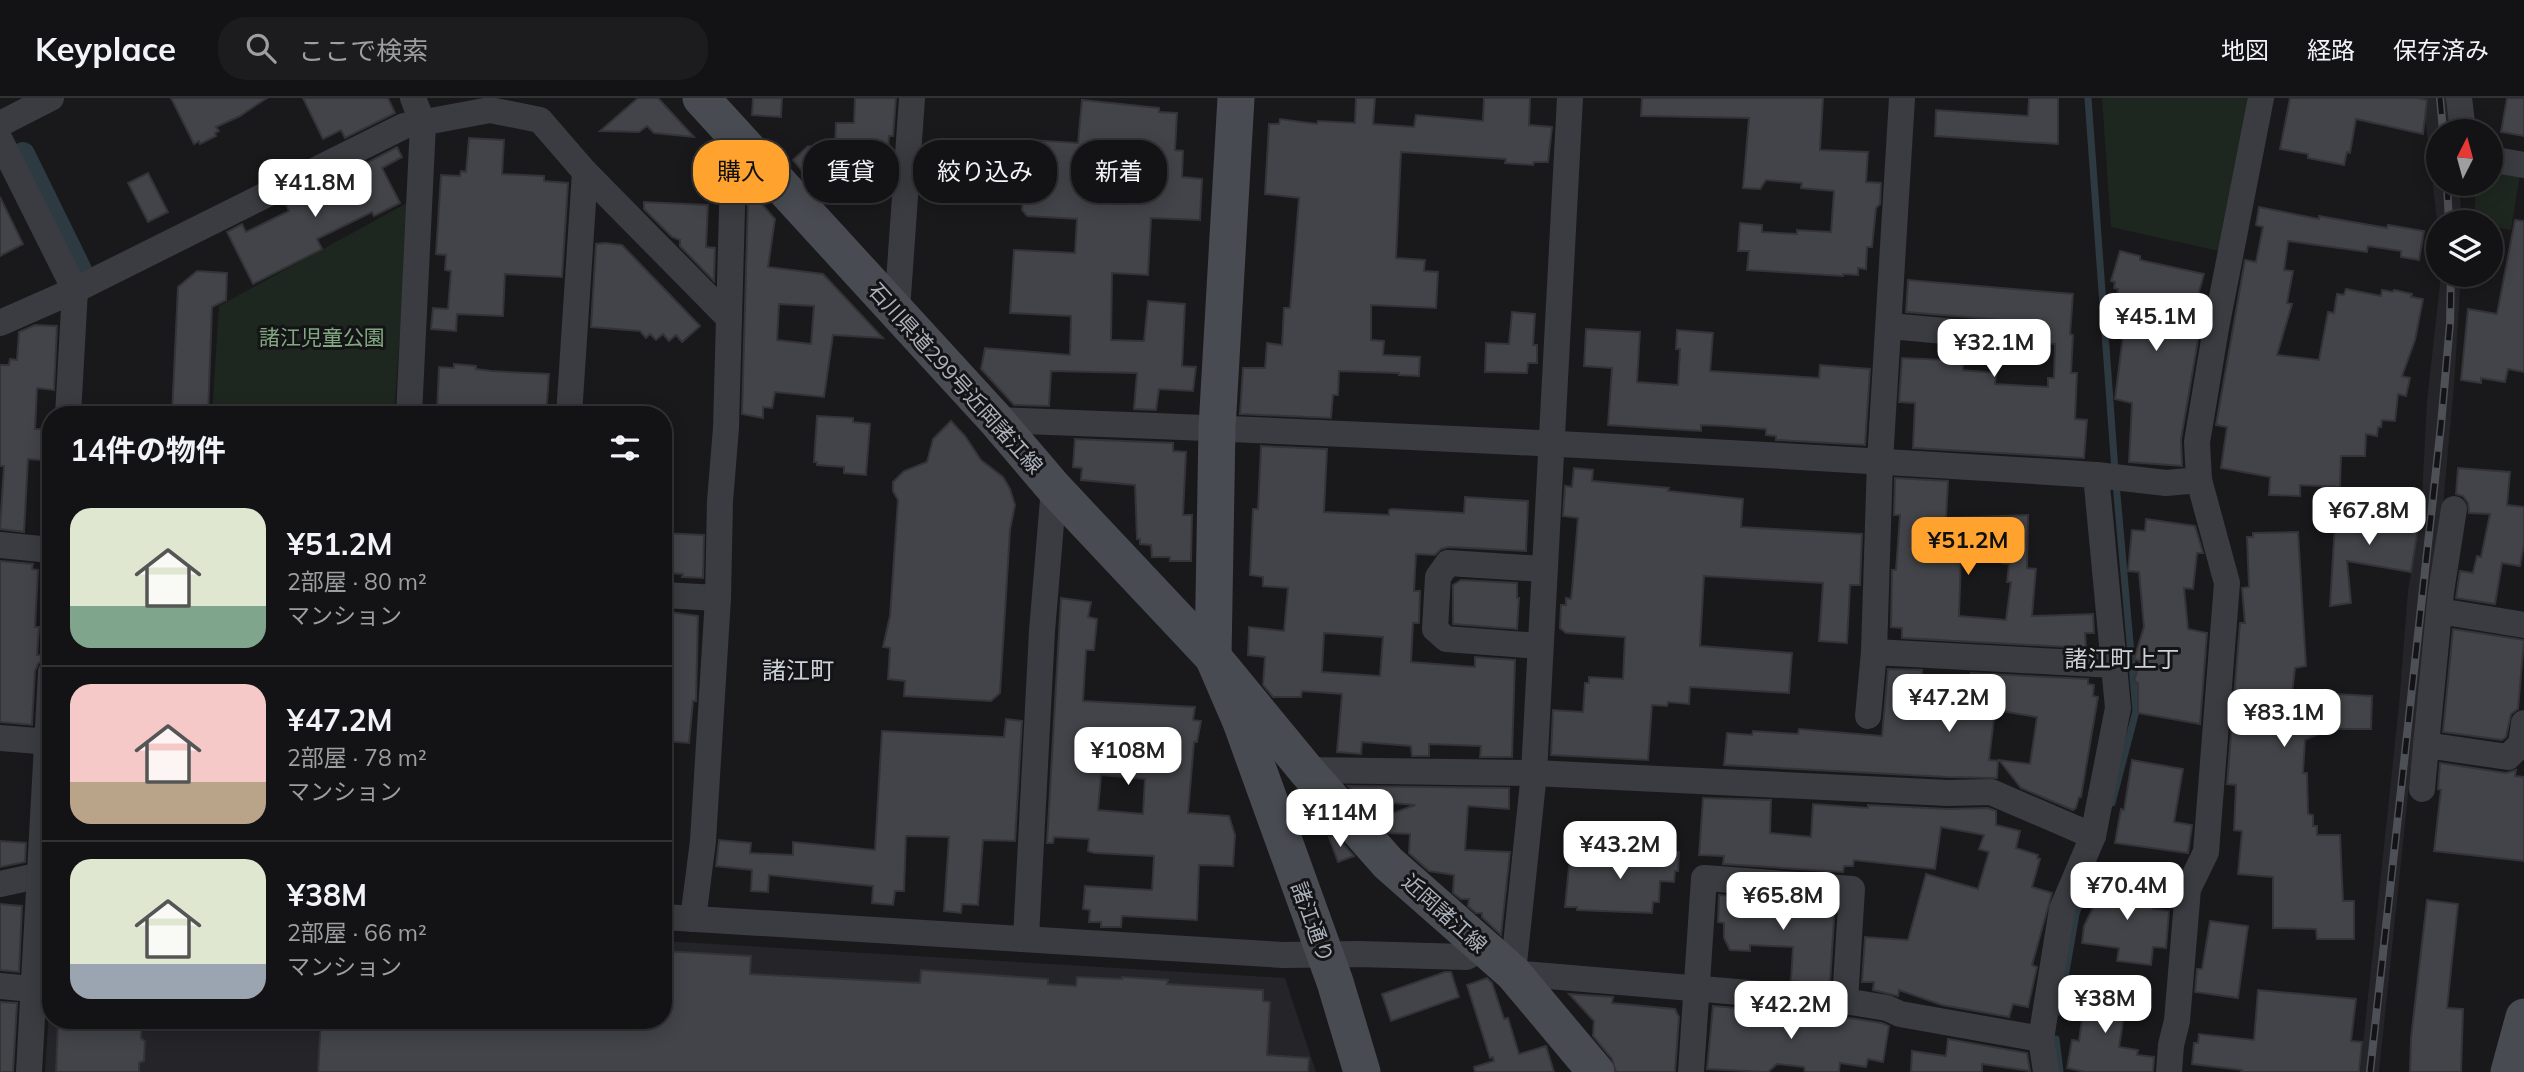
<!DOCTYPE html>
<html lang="ja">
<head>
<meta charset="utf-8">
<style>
	body { margin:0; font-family:Mulish,"Noto Sans JP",sans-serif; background:#1c1c1e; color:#f1f3f6; height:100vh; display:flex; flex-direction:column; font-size:26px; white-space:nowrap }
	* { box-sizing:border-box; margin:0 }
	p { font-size:23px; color:#9d9ea0 }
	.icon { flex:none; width:38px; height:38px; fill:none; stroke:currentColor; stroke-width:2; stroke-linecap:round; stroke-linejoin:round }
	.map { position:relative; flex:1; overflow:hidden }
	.panel { position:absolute; left:42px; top:308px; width:630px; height:623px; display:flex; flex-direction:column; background:#131315; border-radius:28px; box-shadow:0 4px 18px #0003,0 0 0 2px #323234 }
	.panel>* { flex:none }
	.guide { position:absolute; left:693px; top:42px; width:665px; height:63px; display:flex; gap:14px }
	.needle { width:46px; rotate:6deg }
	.buttons { position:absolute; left:2426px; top:21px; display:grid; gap:14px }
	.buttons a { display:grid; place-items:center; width:77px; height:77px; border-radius:50%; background:#131315; box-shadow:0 4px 18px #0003,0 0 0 2px #323234; font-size:35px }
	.price { position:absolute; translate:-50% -60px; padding:0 16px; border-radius:14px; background:#fff; color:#222; font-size:23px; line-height:46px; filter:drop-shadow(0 2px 4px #0008) }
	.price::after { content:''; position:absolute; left:50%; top:42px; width:21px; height:16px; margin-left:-10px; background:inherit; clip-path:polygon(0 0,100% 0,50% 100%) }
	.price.active { background:#ffa32e; color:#111 }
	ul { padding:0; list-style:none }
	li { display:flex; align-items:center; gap:21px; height:175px; padding:0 28px }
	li+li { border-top:2px solid #323234 }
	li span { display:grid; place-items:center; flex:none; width:196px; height:140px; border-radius:21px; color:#555 }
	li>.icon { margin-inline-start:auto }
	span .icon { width:84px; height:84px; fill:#fffc; stroke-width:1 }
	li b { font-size:30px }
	h2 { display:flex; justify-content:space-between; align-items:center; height:84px; padding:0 28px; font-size:30px }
	.pill { padding:0 24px; border-radius:28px; background:#131315; box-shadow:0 4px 18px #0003,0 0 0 2px #323234; font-size:24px; line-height:63px }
	.pill.active { background:#ffa32e; color:#111 }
	header { display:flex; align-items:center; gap:42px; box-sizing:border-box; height:98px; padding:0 35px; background:#131315; border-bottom:2px solid #323234 }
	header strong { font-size:33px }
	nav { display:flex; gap:38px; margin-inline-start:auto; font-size:24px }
	.search { width:490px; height:63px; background:#1c1c1e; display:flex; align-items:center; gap:18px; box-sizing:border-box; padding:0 24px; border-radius:28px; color:#9d9ea0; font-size:26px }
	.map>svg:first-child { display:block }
</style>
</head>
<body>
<header>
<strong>Keyplace</strong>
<div class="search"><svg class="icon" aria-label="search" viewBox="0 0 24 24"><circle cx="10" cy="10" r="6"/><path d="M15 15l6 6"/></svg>ここで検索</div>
<nav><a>地図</a><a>経路</a><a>保存済み</a></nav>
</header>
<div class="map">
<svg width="2524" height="974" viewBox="0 0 2524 974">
	<rect width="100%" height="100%" fill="#19191c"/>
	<g fill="#252529">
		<polygon points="2423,0 2450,0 2454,33 2438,33 2438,86 2459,86 2462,124 2438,124 2438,131"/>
		<polygon points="2441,177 2461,177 2454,288 2441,429 2429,497 2379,974 2360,974 2399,607 2408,493 2421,418 2427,303"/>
		<polygon points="663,843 1285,880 1316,974 45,974 51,885 51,922 663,922"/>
	</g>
	<g fill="#1e271f">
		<polygon points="2102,0 2250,0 2219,153 2111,129"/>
		<polygon points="2490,70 2520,76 2511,132 2490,128 2490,124 2475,124 2475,86 2490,86"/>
		<polygon points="409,104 394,317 212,317 219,208"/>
	</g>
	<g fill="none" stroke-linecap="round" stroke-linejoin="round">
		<g stroke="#2e3a41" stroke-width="7">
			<polyline points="2088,0 2115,373"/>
			<polyline points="2112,705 2136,613 2116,385"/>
			<polyline points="2059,914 2076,816 2090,778"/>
			<polyline points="2056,941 2060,974"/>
		</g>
		<polyline stroke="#2e3a41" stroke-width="24" points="23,56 80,172"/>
	</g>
	<g fill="#434449" stroke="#333338" stroke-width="2" fill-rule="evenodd">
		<polygon points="171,0 267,0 240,18 216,29 219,33 215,35 216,38 200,46 199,43 194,46"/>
		<polygon points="303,0 388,0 395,15 345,40 341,32 323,41"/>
		<polygon points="638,0 658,0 694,39 654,35 647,28 639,34 600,33"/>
		<polygon points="753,0 782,0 781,19 752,17"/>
		<polygon points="855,0 896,0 893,38 889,38 888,55 861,54 860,83 836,81 821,95 793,62 808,48 835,51 836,25 854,25"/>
		<polygon points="1356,0 1375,0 1373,26 1414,29 1416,17 1483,23 1484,0 1530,0 1529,27 1552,29 1548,64 1534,64 1533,67 1505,65 1506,61 1401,54 1396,160 1425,162 1424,173 1438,174 1436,210 1371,207 1371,242 1384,243 1383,257 1420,259 1419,278 1399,277 1399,275 1339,273 1338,297 1333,297 1331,320 1240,316 1243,270 1265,270 1267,245 1282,247 1284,210 1290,210 1299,100 1265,96 1269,26 1279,26 1280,21 1317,26 1318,23 1355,25"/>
		<polygon points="1642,0 1823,0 1820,52 1868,54 1866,84 1881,85 1880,106 1876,110 1872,149 1867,149 1866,171 1858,170 1858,177 1843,176 1843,178 1747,172 1749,153 1738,153 1740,125 1762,127 1762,134 1797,136 1797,132 1831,134 1834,93 1801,90 1802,85 1766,82 1760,91 1743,90 1749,20 1641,18"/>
		<polygon points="2029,0 2058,0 2058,46 1935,38 1936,12 2028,18"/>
		<polygon points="2290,0 2417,0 2427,2 2423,36 2356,21 2350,55 2347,54 2344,67 2308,60 2308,56 2280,51"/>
		<polygon points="2507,0 2524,0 2524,38 2501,34"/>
		<polygon points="1082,2 1159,10 1159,14 1177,15 1175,52 1183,53 1182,79 1202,81 1200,122 1151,120 1148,177 1112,175 1111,242 1144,243 1148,203 1185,206 1182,268 1196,269 1193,293 1159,291 1156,312 1134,311 1137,275 1051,273 1049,308 1014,307 981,271 985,250 1070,257 1071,218 1010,215 1014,152 1075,155 1077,121 1027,118 1022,112 1025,79 1019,79 1019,70 1014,70 1016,41 1078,45"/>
		<polygon points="469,40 504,42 502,76 544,78 544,83 568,85 562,179 505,176 503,218 457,216 456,233 431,231 433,210 448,211 451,173 445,172 446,157 436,156 441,77 460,78 461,73 466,74"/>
		<polygon points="397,49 402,59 382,70 400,105 374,118 372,114 317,141 322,151 253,186 227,134 242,126 246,134 289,113 286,107"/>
		<polygon points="148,75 168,114 148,124 128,85"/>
		<polygon points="0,99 23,146 0,158"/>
		<path d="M748,102L761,105L775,121L768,169L823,176L883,240L833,237L824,299L775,294L772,310L763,309V320L742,316ZM779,206L814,208L811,246L777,242Z"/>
		<polygon points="644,104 708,107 706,149 715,150 714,183 680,148 680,142 672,139 644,111"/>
		<polygon points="2259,109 2319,121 2319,118 2387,130 2388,127 2424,133 2419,162 2401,159 2401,153 2368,148 2367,154 2288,143 2284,172 2293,173 2287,205 2292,206 2277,257 2319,262 2328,214 2334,215 2337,196 2344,197 2346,191 2381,198 2382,192 2393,194 2394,192 2412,196 2411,199 2423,201 2415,242 2402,278 2410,280 2406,298 2398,296 2395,323 2382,322 2381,329 2378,329 2377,338 2366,336 2365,358 2341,358 2340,389 2300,387 2300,398 2269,397 2270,379 2221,370 2227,329 2216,327 2245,162 2256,164 2263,129 2256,127"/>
		<polygon points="2515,122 2524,123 2524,274 2508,271 2505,284 2481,280 2481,285 2461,282 2468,211 2497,216"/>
		<polygon points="605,145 622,147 700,228 682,244 676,237 669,243 663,236 656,242 650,236 646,240 640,233 591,229 596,146"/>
		<polygon points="2120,153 2140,158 2140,162 2204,176 2194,211 2203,213 2181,341 2182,368 2129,364 2132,305 2115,301 2123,238 2111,236 2118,191 2114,190 2115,184 2111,183"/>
		<polygon points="197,173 227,175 226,202 212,209 208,317 172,317 178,189"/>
		<polygon points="1908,182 2073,196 2070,236 2073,237 2071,275 2077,275 2075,321 2087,322 2084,360 1913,350 1915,305 1899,304 1902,260 1945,262 1946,249 1964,251 1963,272 1996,275 1995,286 2048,289 2048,280 2054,280 2055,246 2038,245 2037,233 2025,224 1906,214"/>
		<polygon points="1512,214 1535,216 1533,247 1537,247 1537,265 1528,265 1527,275 1485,274 1486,245 1509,246"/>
		<polygon points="35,227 57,228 54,292 37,290 35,331 41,331 41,334 51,335 51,363 28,361 24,434 0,431 4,368 0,368 0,267 9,267 10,261 17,262 19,234"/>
		<polygon points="1586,231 1640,234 1637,284 1678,287 1680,251 1676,251 1677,232 1713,235 1710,273 1819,280 1820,267 1870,271 1865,347 1776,342 1776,338 1766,337 1766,331 1724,328 1701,327 1701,333 1608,327 1612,270 1584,268"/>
		<polygon points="454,266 476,268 476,271 491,273 549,276 546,317 450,317 450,314 437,314 439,269 454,270"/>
		<polygon points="817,318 853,320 853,324 870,326 866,377 844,375 844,369 817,367 817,364 814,364"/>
		<polygon points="951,323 965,338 981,362 1003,379 1010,391 1015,407 1010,432 1000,595 991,603 904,598 905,583 888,581 890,550 883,549 890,518 898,402 893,393 893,384 904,373 927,364 933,341"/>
		<polygon points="1075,341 1173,345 1173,353 1186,354 1183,417 1192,417 1191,463 1170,463 1170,459 1152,459 1151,447 1140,446 1140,441 1137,441 1135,387 1081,382 1082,370 1073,369"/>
		<path d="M1261,348L1327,351L1324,414L1389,417V412L1392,411L1464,415L1465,399L1528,403L1526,453L1449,449L1441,451L1435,457L1416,456L1414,493H1420L1419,525H1413L1411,564L1475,569V559L1515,562L1512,659H1480L1481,648L1429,646V658H1412L1411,648L1362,644L1361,656L1337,654L1342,596L1302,593L1301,599H1273L1263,587L1265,559L1248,557L1249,529L1284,533L1288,490L1263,488V479L1250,477L1253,411H1258ZM1324,535L1383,539L1380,578L1322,574Z"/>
		<polygon points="1574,370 1593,372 1592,383 1669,390 1668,393 1743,401 1741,429 1862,436 1860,487 1850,487 1847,545 1819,543 1823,485 1704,478 1700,548 1792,555 1789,595 1690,589 1689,606 1668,604 1667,608 1652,607 1648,662 1551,657 1553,612 1583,614 1585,585 1589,585 1589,579 1623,581 1625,539 1566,535 1560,530 1561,507 1566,507 1566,500 1571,501 1572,492 1578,420 1563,418 1565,388 1572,389"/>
		<polygon points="2458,370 2510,374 2507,407 2524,409 2524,446 2520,468 2502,465 2495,506 2456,500 2460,473 2473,475 2477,458 2481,459 2490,416 2469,415 2468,405 2463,398 2456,396"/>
		<path d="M1895,380L1948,383L1946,420L2028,417L2027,470L2036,471L2032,518L2093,516L2094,535H2085L2086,550L1902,540V530L1891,529L1892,472H1896L1900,417H1894ZM1961,458L2002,463V465L2009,466L2007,484H2011L2006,522L1959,518Z"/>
		<polygon points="2336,409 2368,411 2367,417 2419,425 2411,474 2347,463 2351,505 2330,508"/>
		<polygon points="2146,421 2195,428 2203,455 2197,455 2193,491 2184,490 2188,531 2207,535 2200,626 2138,615 2138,585 2134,583 2140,563 2134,561 2144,529 2139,474 2128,473 2132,432 2145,433"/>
		<polygon points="2298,434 2306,568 2295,570 2291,605 2335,609 2335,596 2372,598 2371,631 2330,631 2305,642 2303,675 2307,675 2308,716 2313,717 2313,728 2317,728 2317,737 2340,737 2343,803 2354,803 2354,841 2317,841 2316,831 2273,830 2273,779 2238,776 2242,733 2234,732 2236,687 2227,686 2240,525 2245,525 2242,490 2249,489 2247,439 2253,439 2253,435"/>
		<polygon points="663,435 704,437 703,480 682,479 683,476 663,475"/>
		<polygon points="0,463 33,466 32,471 38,472 35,529 39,529 37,557 43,557 43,561 38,566 35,573 32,627 0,624"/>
		<polygon points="1461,482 1517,485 1517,500 1519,500 1517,531 1453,526 1453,487"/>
		<path d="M1061,500L1091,504L1088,519L1097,521L1094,552H1086L1083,603L1195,609L1193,622L1201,623L1197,644H1194L1188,715L1229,718L1235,737L1233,768L1199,767L1197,822L1122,818L1121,829H1101V824H1089L1090,812L1083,811L1085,788L1152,792L1154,758L1094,755L1088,753L1089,741L1054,739L1053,745H1047ZM1101,677L1145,681L1143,716L1098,712Z"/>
		<polygon points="663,513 698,518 696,603 693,603 689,645 663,643"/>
		<polygon points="2453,531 2524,542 2518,611 2511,616 2506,639 2502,642 2443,634"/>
		<polygon points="1888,571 1922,572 1922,584 1969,587 1971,575 2088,581 2088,586 2094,587 2093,598 2098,599 2081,699 2079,699 2076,710 2073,712 2021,690 1999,662 2030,666 2037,619 1995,612 1989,662 1998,663 1997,680 1948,679 1724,667 1727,635 1752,637 1753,633 1798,636 1799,631 1882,638"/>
		<polygon points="1006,621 1022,623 1015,743 983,742 978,807 962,806 961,815 944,813 949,739 906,738 904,793 895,793 893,807 872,805 873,788 769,777 768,794 751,793 752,772 716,768 719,742 751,745 750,755 793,757 793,744 875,752 882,633 1004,639"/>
		<polygon points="2132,662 2183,671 2174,724 2192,727 2188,755 2115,745 2121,711 2124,712"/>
		<polygon points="2440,665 2506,675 2516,672 2515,678 2524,679 2524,763 2434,753 2441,692 2438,691"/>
		<polygon points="1348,688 1509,690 1509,711 1468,708 1465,752 1510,754 1501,837 1482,819 1482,815 1476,815 1468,808 1469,801 1461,801 1453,795 1454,777 1429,773 1409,755 1410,736 1389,735 1377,721 1415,707 1360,702"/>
		<polygon points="1703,700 1771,702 1770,735 1811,739 1813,706 1868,710 1868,707 1947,711 1988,710 1996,713 1996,727 2020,733 2016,750 2038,757 2037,760 2040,761 2032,789 2052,795 2032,867 2037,869 2028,909 2013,906 2009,919 1942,907 1899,892 1898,898 1873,892 1874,884 1862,884 1865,839 1908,842 1926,776 1978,791 1989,754 1979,751 1984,737 1941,729 1935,771 1854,762 1853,768 1844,768 1843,774 1723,766 1724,758 1699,757"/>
		<polygon points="1335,737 1354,758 1338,764 1329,739"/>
		<polygon points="0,743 26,745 25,764 0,769"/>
		<polygon points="1632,751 1679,754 1678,773 1675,773 1674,784 1660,783 1659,804 1653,804 1652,815 1577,812 1577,809 1565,809 1569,768 1571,768 1572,757 1632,762"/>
		<polygon points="2108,779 2157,794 2153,811 2169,813 2166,850 2153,849 2151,867 2117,863 2119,850 2082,845 2084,828"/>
		<polygon points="1719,797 1835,806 1830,884 1827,886 1791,883 1793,849 1750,847 1750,853 1730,852 1724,840 1724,825 1718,824"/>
		<polygon points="2427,802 2458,806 2447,910 2463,911 2461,974 2410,974 2411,940"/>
		<polygon points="0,806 22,808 19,874 0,872"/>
		<polygon points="2210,823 2248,828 2238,900 2195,894 2197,871 2202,871"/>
		<polygon points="663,853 751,858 750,876 920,885 921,872 1048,881 1048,886 1076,888 1077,879 1122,881 1122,879 1168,882 1167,886 1263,892 1263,903 1270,904 1267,957 1309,960 1308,974 318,974 321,922 663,922"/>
		<polygon points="1445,874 1451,874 1459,899 1391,923 1382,896"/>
		<polygon points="1487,880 1492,885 1504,921 1508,920 1519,956 1546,948 1554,974 1475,974 1474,969 1494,963 1493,959 1490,960 1467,887"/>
		<polygon points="2087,885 2128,890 2119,949 2138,952 2137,957 2154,959 2153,974 2085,974 2067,970 2072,942 2079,943"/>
		<polygon points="2258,892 2356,901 2351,943 2362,944 2359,974 2241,974 2242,972 2192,966 2194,945 2198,945 2199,936 2254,942"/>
		<polygon points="1569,896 1613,899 1612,905 1675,911 1679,919 1675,974 1616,974 1612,961 1593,938 1594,923"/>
		<polygon points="0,904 17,905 13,974 0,974"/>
		<polygon points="1713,908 1843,919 1882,925 1889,928 1883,964 1868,961 1866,969 1840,965 1839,974 1805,974 1804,969 1777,966 1768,974 1707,971"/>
		<polygon points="58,922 142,922 141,940 145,943 144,963 139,965 139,974 56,974"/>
		<polygon points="1948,941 2027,955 2030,973 1982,966 1982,974 1911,974 1912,953 1946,958"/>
	</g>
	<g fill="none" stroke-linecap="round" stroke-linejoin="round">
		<g stroke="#3a3c41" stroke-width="26">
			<polyline points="1570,0 1534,675 1513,875 1845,903 1887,910 1900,916 2041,941"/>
			<polyline points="2459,0 2463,33"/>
			<polyline points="0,26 51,0"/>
			<polyline points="0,42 75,192 68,317"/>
			<polyline points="2490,61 2524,67"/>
			<polyline points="897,212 912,0"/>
			<polyline points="0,225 75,192 404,28 490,12 540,22 585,74 728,219"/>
			<polyline points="1889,228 2023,240"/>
			<polyline points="409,317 423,26 413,0"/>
			<polyline points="569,317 585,74"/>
			<path d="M996,322C1363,335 1730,353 2096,377L2118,610L2093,738L2062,811L2041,941L2046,974"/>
			<polyline points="2096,377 2166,385 2199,382"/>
			<polyline points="0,447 51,452"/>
			<polyline points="663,497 718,500"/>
			<polyline points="2439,513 2524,527"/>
			<polyline points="1540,548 1446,541 1435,531 1438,479 1448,465 1543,471"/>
			<polyline points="1874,554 2115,567"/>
			<polyline points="1868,618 1874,554 1880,363 1902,0"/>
			<polyline points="0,640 51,644"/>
			<polyline points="2426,647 2441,494 2454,411"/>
			<polyline points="1306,672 1534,675 1948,695 1991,694 2093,738"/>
			<polyline points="2422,691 2426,647 2508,659 2521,646 2524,625"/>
			<polyline points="0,786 41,777 51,778"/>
			<polyline points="663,819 1283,857 1359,856 1466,859 1484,850"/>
			<polyline points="693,821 703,743 718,500 720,403 726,330 734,38"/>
			<polyline points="1026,840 1042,533 1054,390"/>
			<polyline points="0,888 32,891"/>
			<polyline points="29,974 51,574"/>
			<polyline points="1691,974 1704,780 1852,791 1845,903"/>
			<polyline points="2169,974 2171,947 2177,923 2188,791 2206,754 2227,485 2199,382 2197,344 2216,230 2261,0"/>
		</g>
		<g stroke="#484b51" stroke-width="37">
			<polyline points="701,0 996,322 1054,390 1213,559 1306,672 1388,765 1513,875 1596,974"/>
			<polyline points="1236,0 1217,330 1213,559 1241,624 1335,884 1362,974"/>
			<polyline points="2509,974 2524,919"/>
		</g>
		<g stroke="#4d5056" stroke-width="8">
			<g id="rail">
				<polyline points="2440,0 2443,33"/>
				<polyline points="2447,86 2449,124"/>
				<polyline points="2370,974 2441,327 2450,225 2451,177"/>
			</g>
		</g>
		<use href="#rail" stroke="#141417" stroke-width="5" stroke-dasharray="16" stroke-linecap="butt"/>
	</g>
	<g text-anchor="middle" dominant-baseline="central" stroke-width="6" stroke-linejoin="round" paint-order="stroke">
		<g font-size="21" fill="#82a880" stroke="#141417">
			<text x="322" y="239">諸江児童公園</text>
		</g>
		<g font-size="21" fill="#abb2bc" stroke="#141417">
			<text transform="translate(956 280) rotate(48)">石川県道299号近岡諸江線</text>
			<text transform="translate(1445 815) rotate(42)">近岡諸江線</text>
			<text transform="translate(1313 824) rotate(70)">諸江通り</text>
		</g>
		<g font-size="23" fill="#ccd0d8" stroke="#141417">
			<text x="2122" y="560">諸江町上丁</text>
		</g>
		<g font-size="24" fill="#ccd0d8" stroke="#141417">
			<text x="798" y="572">諸江町</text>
		</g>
	</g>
</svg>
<div class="buttons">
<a><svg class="needle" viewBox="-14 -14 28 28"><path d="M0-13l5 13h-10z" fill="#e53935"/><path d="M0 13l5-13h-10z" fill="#9d9ea0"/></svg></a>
<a><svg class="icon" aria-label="layers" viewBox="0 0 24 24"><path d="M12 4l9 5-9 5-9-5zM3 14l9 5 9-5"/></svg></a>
</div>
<b class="price" style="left:315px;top:121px">¥41.8M</b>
<b class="price" style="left:2156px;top:255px">¥45.1M</b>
<b class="price" style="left:1994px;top:281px">¥32.1M</b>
<b class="price" style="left:2369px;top:449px">¥67.8M</b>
<b class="price active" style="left:1968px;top:479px">¥51.2M</b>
<b class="price" style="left:1949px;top:636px">¥47.2M</b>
<b class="price" style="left:2284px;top:651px">¥83.1M</b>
<b class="price" style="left:1128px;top:689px">¥108M</b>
<b class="price" style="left:1340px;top:751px">¥114M</b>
<b class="price" style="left:1620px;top:783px">¥43.2M</b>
<b class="price" style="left:2127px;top:824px">¥70.4M</b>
<b class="price" style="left:1783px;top:834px">¥65.8M</b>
<b class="price" style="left:2105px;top:937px">¥38M</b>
<b class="price" style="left:1791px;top:943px">¥42.2M</b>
<div class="guide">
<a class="pill active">購入</a>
<a class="pill">賃貸</a>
<a class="pill">絞り込み</a>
<a class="pill">新着</a>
</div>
<section class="panel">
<h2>14件の物件<svg class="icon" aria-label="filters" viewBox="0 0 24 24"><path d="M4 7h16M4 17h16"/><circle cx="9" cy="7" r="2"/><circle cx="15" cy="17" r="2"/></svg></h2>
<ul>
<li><span style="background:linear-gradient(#dfe7d0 70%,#7fa58c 0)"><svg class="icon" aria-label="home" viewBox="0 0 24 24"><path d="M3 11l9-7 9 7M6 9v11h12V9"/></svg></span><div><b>¥51.2M</b><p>2部屋 · 80 m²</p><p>マンション</p></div></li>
<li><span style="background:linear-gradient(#f6c9c9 70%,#b9a48a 0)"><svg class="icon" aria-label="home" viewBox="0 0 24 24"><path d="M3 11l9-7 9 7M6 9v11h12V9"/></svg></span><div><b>¥47.2M</b><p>2部屋 · 78 m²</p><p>マンション</p></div></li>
<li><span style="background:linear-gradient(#dfe7d0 75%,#9aa5b1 0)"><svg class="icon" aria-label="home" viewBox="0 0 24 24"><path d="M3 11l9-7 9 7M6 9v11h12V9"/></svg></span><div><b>¥38M</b><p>2部屋 · 66 m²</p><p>マンション</p></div></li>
</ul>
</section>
</div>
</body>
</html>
